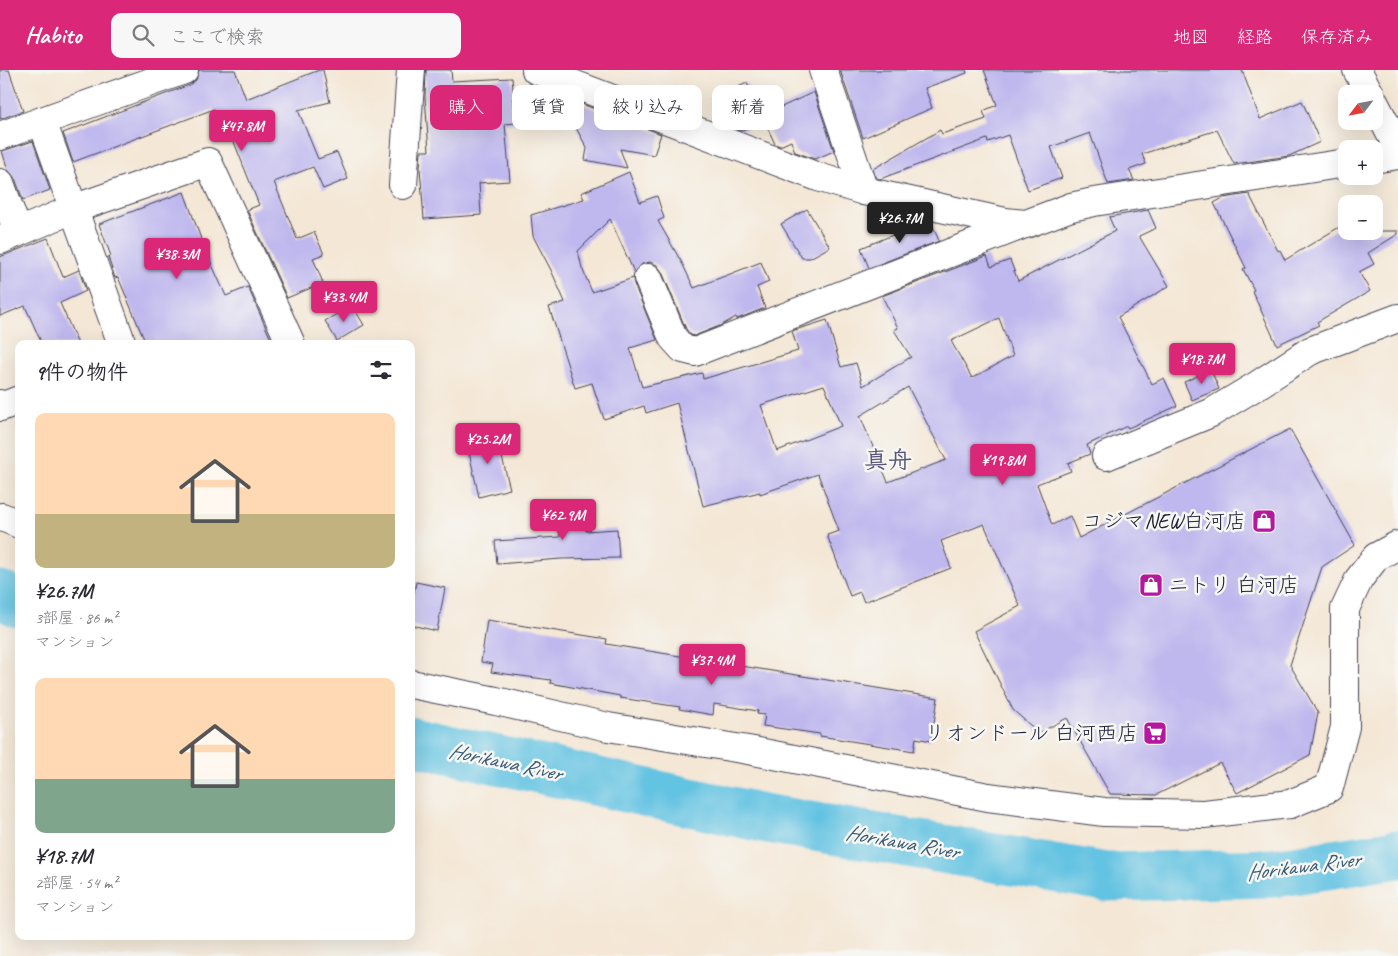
<!DOCTYPE html>
<html lang="ja">
<head>
<meta charset="utf-8">
<style>
	body { margin:0; font-family:Caveat,"Klee One",sans-serif; background:#f7f7f7; color:#2b2b33; height:100vh; display:flex; flex-direction:column; font-size:19px; white-space:nowrap }
	* { box-sizing:border-box; margin:0 }
	p { font-size:16px; color:#7c7c81 }
	.icon { flex:none; width:28px; height:28px; fill:none; stroke:currentColor; stroke-width:2; stroke-linecap:round; stroke-linejoin:round }
	.map { position:relative; flex:1; overflow:hidden }
	.drawer { position:absolute; left:15px; top:270px; width:400px; height:600px; display:flex; flex-direction:column; background:#fff; border-radius:10px; box-shadow:0 5px 20px #0002 }
	.drawer>* { flex:none }
	.hud { position:absolute; left:430px; top:15px; width:475px; height:45px; display:flex; gap:10px }
	.needle { width:32px; rotate:238deg }
	.fabs { position:absolute; left:1338px; top:15px; display:grid; gap:10px }
	.fabs a { display:grid; place-items:center; width:45px; height:45px; border-radius:10px; background:#fff; box-shadow:0 5px 20px #0002; font-size:25px }
	.price { position:absolute; translate:-50% -42px; padding:0 11px; border-radius:5px; background:#db2777; color:#fff; font-size:16px; line-height:32px; filter:drop-shadow(0 1px 2px #0008) }
	.price::after { content:''; position:absolute; left:50%; top:30px; width:15px; height:11px; margin-left:-8px; background:inherit; clip-path:polygon(0 0,100% 0,50% 100%) }
	.price.active { background:#222; color:#fff }
	ul { padding:0; list-style:none }
	li { display:grid; align-content:center; gap:10px; height:265px; padding:0 20px }
	li span { display:grid; place-items:center; height:155px; border-radius:10px; color:#555 }
	li>.icon { margin-inline-start:auto }
	span .icon { width:90px; height:90px; fill:#fffc; stroke-width:1 }
	li b { font-size:21px }
	h2 { display:flex; justify-content:space-between; align-items:center; height:60px; padding:0 20px; font-size:21px }
	.chip { padding:0 18px; border-radius:10px; background:#fff; box-shadow:0 5px 20px #0002; font-size:18px; line-height:45px }
	.chip.active { background:#db2777; color:#fff }
	header { display:flex; align-items:center; gap:30px; box-sizing:border-box; height:70px; padding:0 25px; background:#db2777; color:#fff }
	header strong { font-size:24px }
	nav { display:flex; gap:28px; margin-inline-start:auto; font-size:18px }
	.search { width:350px; height:45px; background:#f7f7f7; display:flex; align-items:center; gap:12px; box-sizing:border-box; padding:0 18px; border-radius:10px; color:#7c7c81; font-size:19px }
	.map>svg:first-child { display:block }
</style>
</head>
<body>
<header>
<strong>Habito</strong>
<div class="search"><svg class="icon" aria-label="search" viewBox="0 0 24 24"><circle cx="10" cy="10" r="6"/><path d="M15 15l6 6"/></svg>ここで検索</div>
<nav><a>地図</a><a>経路</a><a>保存済み</a></nav>
</header>
<div class="map">
<svg width="1398" height="886" viewBox="0 0 1398 886">
	<rect width="100%" height="100%" fill="#f6f6f2"/>
	<filter id="ink" filterUnits="userSpaceOnUse"><feTurbulence type="fractalNoise" baseFrequency=".02" numOctaves="2"/><feDisplacementMap in="SourceGraphic" scale="10" xChannelSelector="R" yChannelSelector="G"/><feConvolveMatrix kernelMatrix="1 2 1 2 8 2 1 2 1" color-interpolation-filters="sRGB"/></filter>
	<filter id="wash" filterUnits="userSpaceOnUse"><feTurbulence type="fractalNoise" baseFrequency=".0096" numOctaves="4" result="noise"/><feDisplacementMap in="SourceGraphic" scale="20" xChannelSelector="R" yChannelSelector="G"/><feGaussianBlur stdDeviation="1.12" result="paint"/><feColorMatrix in="noise" values="0 0 0 0 0 0 0 0 0 0 0 0 0 0 0 0 0 1.4 0 .05"/><feComposite in="paint" operator="in"/></filter>
	<g filter="url(#wash)">
		<rect width="100%" height="100%" fill="#f4e7d5"/>
		<g fill="none" stroke-linecap="round" stroke-linejoin="round">
			<g stroke="#63c3e2" stroke-width="49">
				<polyline points="0,525 19,533"/>
				<polyline points="411,671 763,748 1106,807 1274,803 1398,784"/>
			</g>
		</g>
		<g id="blocks">
			<g fill="#bfb8ee" fill-rule="evenodd">
				<polygon points="0,0 9,0 23,41 0,49"/>
				<polygon points="199,0 235,0 246,29 319,0 323,0 330,32 298,40 318,89 337,82 348,109 323,119 313,97 274,112 297,169 314,162 324,184 313,188 323,213 287,228 247,140 259,135 230,62 223,64 214,39 73,92 63,63 189,15 196,10"/>
				<polygon points="426,0 451,0 452,11 512,8 516,53 505,54 510,111 479,113 481,145 424,149 420,98 421,81 429,81 425,27"/>
				<polygon points="840,0 966,0 967,3 925,18 932,38 863,68"/>
				<polygon points="984,0 1242,0 1260,49 1302,31 1320,72 1289,86 1234,94 1217,60 1142,84 1146,94 1129,100 1134,110 1108,114 1090,63 1051,77 1062,108 1028,120 1008,65 988,72 987,69 880,109 876,108 873,99 940,60 942,64 986,49 983,41 997,35"/>
				<polygon points="747,13 763,51 740,61 737,60 732,48 721,53 711,29"/>
				<polygon points="814,22 834,81 815,89 795,82 791,71 780,76 775,74 762,46"/>
				<polygon points="558,25 661,64 654,85 620,79 627,98 585,90 587,78"/>
				<polygon points="33,71 50,120 23,130 15,108 8,100 2,81"/>
				<path d="M629,102L640,132L657,126L664,148L658,151L682,193L694,218L761,192L769,212L757,217L765,238L737,249L736,247L722,255L694,266L691,265L686,259L662,202L657,195L650,192L642,194L634,202L610,149L578,181L582,198L592,222L633,208L634,214L657,270L630,278L642,317L702,303L703,309L798,281L792,261L827,250L841,297L856,293L863,316L911,287L894,260L898,258L882,226L987,186L991,197L1010,190L1018,211L1115,161L1109,147L1148,140L1156,158L1139,166L1169,216L1118,247L1152,314L1164,308L1177,336L1128,358L1127,356L1087,375L1090,384L1068,393L1071,401L1037,414L1052,455L1070,446L1079,468L1290,359L1355,475L1322,497L1290,595L1318,643L1310,685L1237,723L1220,693L1156,725L1110,724L1067,648L1039,663L1013,640L974,561L1020,536L984,454L941,471L951,498L864,532L860,522L850,526L827,465L839,461L818,404L760,424V422L703,436L677,333L646,343L644,336L604,349L592,313L575,318L549,237L565,232L551,200L533,166L531,145L584,129L581,123ZM999,248L1013,286L972,308L951,271ZM824,315L841,356L777,381L761,335ZM908,317L946,390L888,412L860,346Z"/>
				<polygon points="184,122 204,177 226,226 248,217 273,274 146,274 118,207 115,208 108,187 111,186 99,154"/>
				<polygon points="1249,124 1278,181 1280,180 1285,190 1346,153 1346,161 1398,161 1398,164 1368,183 1374,194 1359,202 1370,221 1317,252 1319,255 1277,275 1252,221 1254,220 1243,199 1246,198 1214,133 1223,128"/>
				<polygon points="807,139 830,177 810,188 802,188 781,154"/>
				<polygon points="927,151 931,152 939,171 869,198 861,178"/>
				<polygon points="48,168 63,207 79,200 86,221 60,233 78,274 42,274 25,236 0,246 0,187"/>
				<polygon points="352,235 364,255 337,271 325,251"/>
				<polygon points="1211,300 1219,319 1192,330 1184,312"/>
				<polygon points="496,363 510,419 479,427 466,369"/>
				<polygon points="585,433 586,461 617,459 619,488 561,489 497,494 495,471 560,467 558,434"/>
				<polygon points="416,512 445,518 437,561 411,555 411,539"/>
				<polygon points="487,550 607,569 606,574 938,628 931,671 916,668 914,681 857,672 820,666 820,664 763,656 765,645 757,644 758,641 714,634 713,645 679,639 680,637 620,628 620,626 550,613 551,610 491,602 493,594 481,592"/>
			</g>
		</g>
	</g>
	<g filter="url(#ink)">
		<use href="#blocks" fill-opacity="0" stroke="#424052" stroke-width="1"/>
		<g fill="none" stroke-linecap="round" stroke-linejoin="round">
			<g stroke="#424052" stroke-width="30">
				<g id="street">
					<polyline points="536,0 818,107 864,121 1005,152 1026,154 1071,137 1094,132 1346,93"/>
					<polyline points="823,0 864,121"/>
					<polyline points="42,51 122,274"/>
					<polyline points="0,66 184,0"/>
					<polyline points="1374,89 1398,85"/>
					<polyline points="0,113 18,162"/>
					<polyline points="403,115 411,0"/>
					<polyline points="0,170 73,139 208,92 291,274"/>
					<polyline points="648,208 673,268 683,279 695,282 1022,155"/>
					<polyline points="0,334 1,337 19,330"/>
					<polyline points="1106,386 1211,343 1256,316 1310,281 1398,248"/>
					<polyline points="2,447 19,454"/>
					<polyline points="411,614 496,631 608,657 748,680 988,727 1104,742 1204,744 1290,734 1329,718 1345,657 1345,539 1359,509 1376,487 1398,475"/>
				</g>
			</g>
			<g stroke="#424052" stroke-width="30">
				<g id="highway">
					<polyline points="1357,0 1370,24"/>
					<polyline points="1374,32 1398,78"/>
				</g>
			</g>
			<use href="#street" stroke="#fff" stroke-width="28"/>
			<use href="#highway" stroke="#fff" stroke-width="28"/>
		</g>
	</g>
	<defs>
		<g id="shop-square" transform="scale(1.25)"><rect x="-9" y="-9" width="18" height="18" rx="4" fill="#b5179e" stroke="#f6f6f2"/><path d="M-5-2.5h2.3a2.7 3.5 0 0 1 5.4 0H5L5.5 6h-11ZM-1.5-2.5h3a1.5 2.3 0 0 0-3 0Z" fill="#fff"/></g>
		<g id="supermarket-square" transform="scale(1.25)"><rect x="-9" y="-9" width="18" height="18" rx="4" fill="#b5179e" stroke="#f6f6f2"/><path d="M-6-5.5h2.5l.6 2H6L4.5 2H-2.5L-4.4-4H-6ZM-1.5 3.2a1.3 1.3 0 1 0 .1 0ZM3 3.2a1.3 1.3 0 1 0 .1 0Z" fill="#fff"/></g>
	</defs>
	<g fill-rule="evenodd">
		<use href="#shop-square" x="1264" y="451"/>
		<use href="#shop-square" x="1151" y="515"/>
		<use href="#supermarket-square" x="1155" y="663"/>
	</g>
	<g text-anchor="middle" dominant-baseline="central" stroke-width="5" stroke-linejoin="round" paint-order="stroke">
		<g font-size="21" fill="#22223b" stroke="#f6f6f2" text-anchor="end">
			<text x="1246" y="451">コジマNEW白河店</text>
			<text x="1168" y="515" text-anchor="start">ニトリ 白河店</text>
			<text x="1138" y="663">リオンドール 白河西店</text>
		</g>
		<g font-size="22" font-style="italic" fill="#395a75" stroke="#f6f6f2">
			<text transform="translate(505 692) rotate(12)">Horikawa River</text>
			<text transform="translate(902 772) rotate(10)">Horikawa River</text>
			<text transform="translate(1303 796) rotate(-7)">Horikawa River</text>
		</g>
		<g font-size="24" font-weight="bold" fill="#59567a" stroke="#f6f6f2">
			<text x="888" y="390">真舟</text>
		</g>
	</g>
</svg>
<div class="fabs">
<a><svg class="needle" viewBox="-14 -14 28 28"><path d="M0-13l5 13h-10z" fill="#e53935"/><path d="M0 13l5-13h-10z" fill="#7c7c81"/></svg></a>
<a>+</a>
<a>−</a>
</div>
<b class="price" style="left:242px;top:82px">¥47.8M</b>
<b class="price active" style="left:900px;top:174px">¥26.7M</b>
<b class="price" style="left:177px;top:210px">¥38.3M</b>
<b class="price" style="left:344px;top:253px">¥33.4M</b>
<b class="price" style="left:1202px;top:315px">¥18.7M</b>
<b class="price" style="left:488px;top:395px">¥25.2M</b>
<b class="price" style="left:1003px;top:416px">¥19.8M</b>
<b class="price" style="left:563px;top:471px">¥62.9M</b>
<b class="price" style="left:712px;top:616px">¥37.4M</b>
<div class="hud">
<a class="chip active">購入</a>
<a class="chip">賃貸</a>
<a class="chip">絞り込み</a>
<a class="chip">新着</a>
</div>
<section class="drawer">
<h2>9件の物件<svg class="icon" aria-label="filters" viewBox="0 0 24 24"><path d="M4 7h16M4 17h16"/><circle cx="9" cy="7" r="2"/><circle cx="15" cy="17" r="2"/></svg></h2>
<ul>
<li><span style="background:linear-gradient(#ffd9b3 65%,#c2b280 0)"><svg class="icon" aria-label="home" viewBox="0 0 24 24"><path d="M3 11l9-7 9 7M6 9v11h12V9"/></svg></span><div><b>¥26.7M</b><p>3部屋 · 86 m²</p><p>マンション</p></div></li>
<li><span style="background:linear-gradient(#ffd9b3 65%,#7fa58c 0)"><svg class="icon" aria-label="home" viewBox="0 0 24 24"><path d="M3 11l9-7 9 7M6 9v11h12V9"/></svg></span><div><b>¥18.7M</b><p>2部屋 · 54 m²</p><p>マンション</p></div></li>
</ul>
</section>
</div>
</body>
</html>
